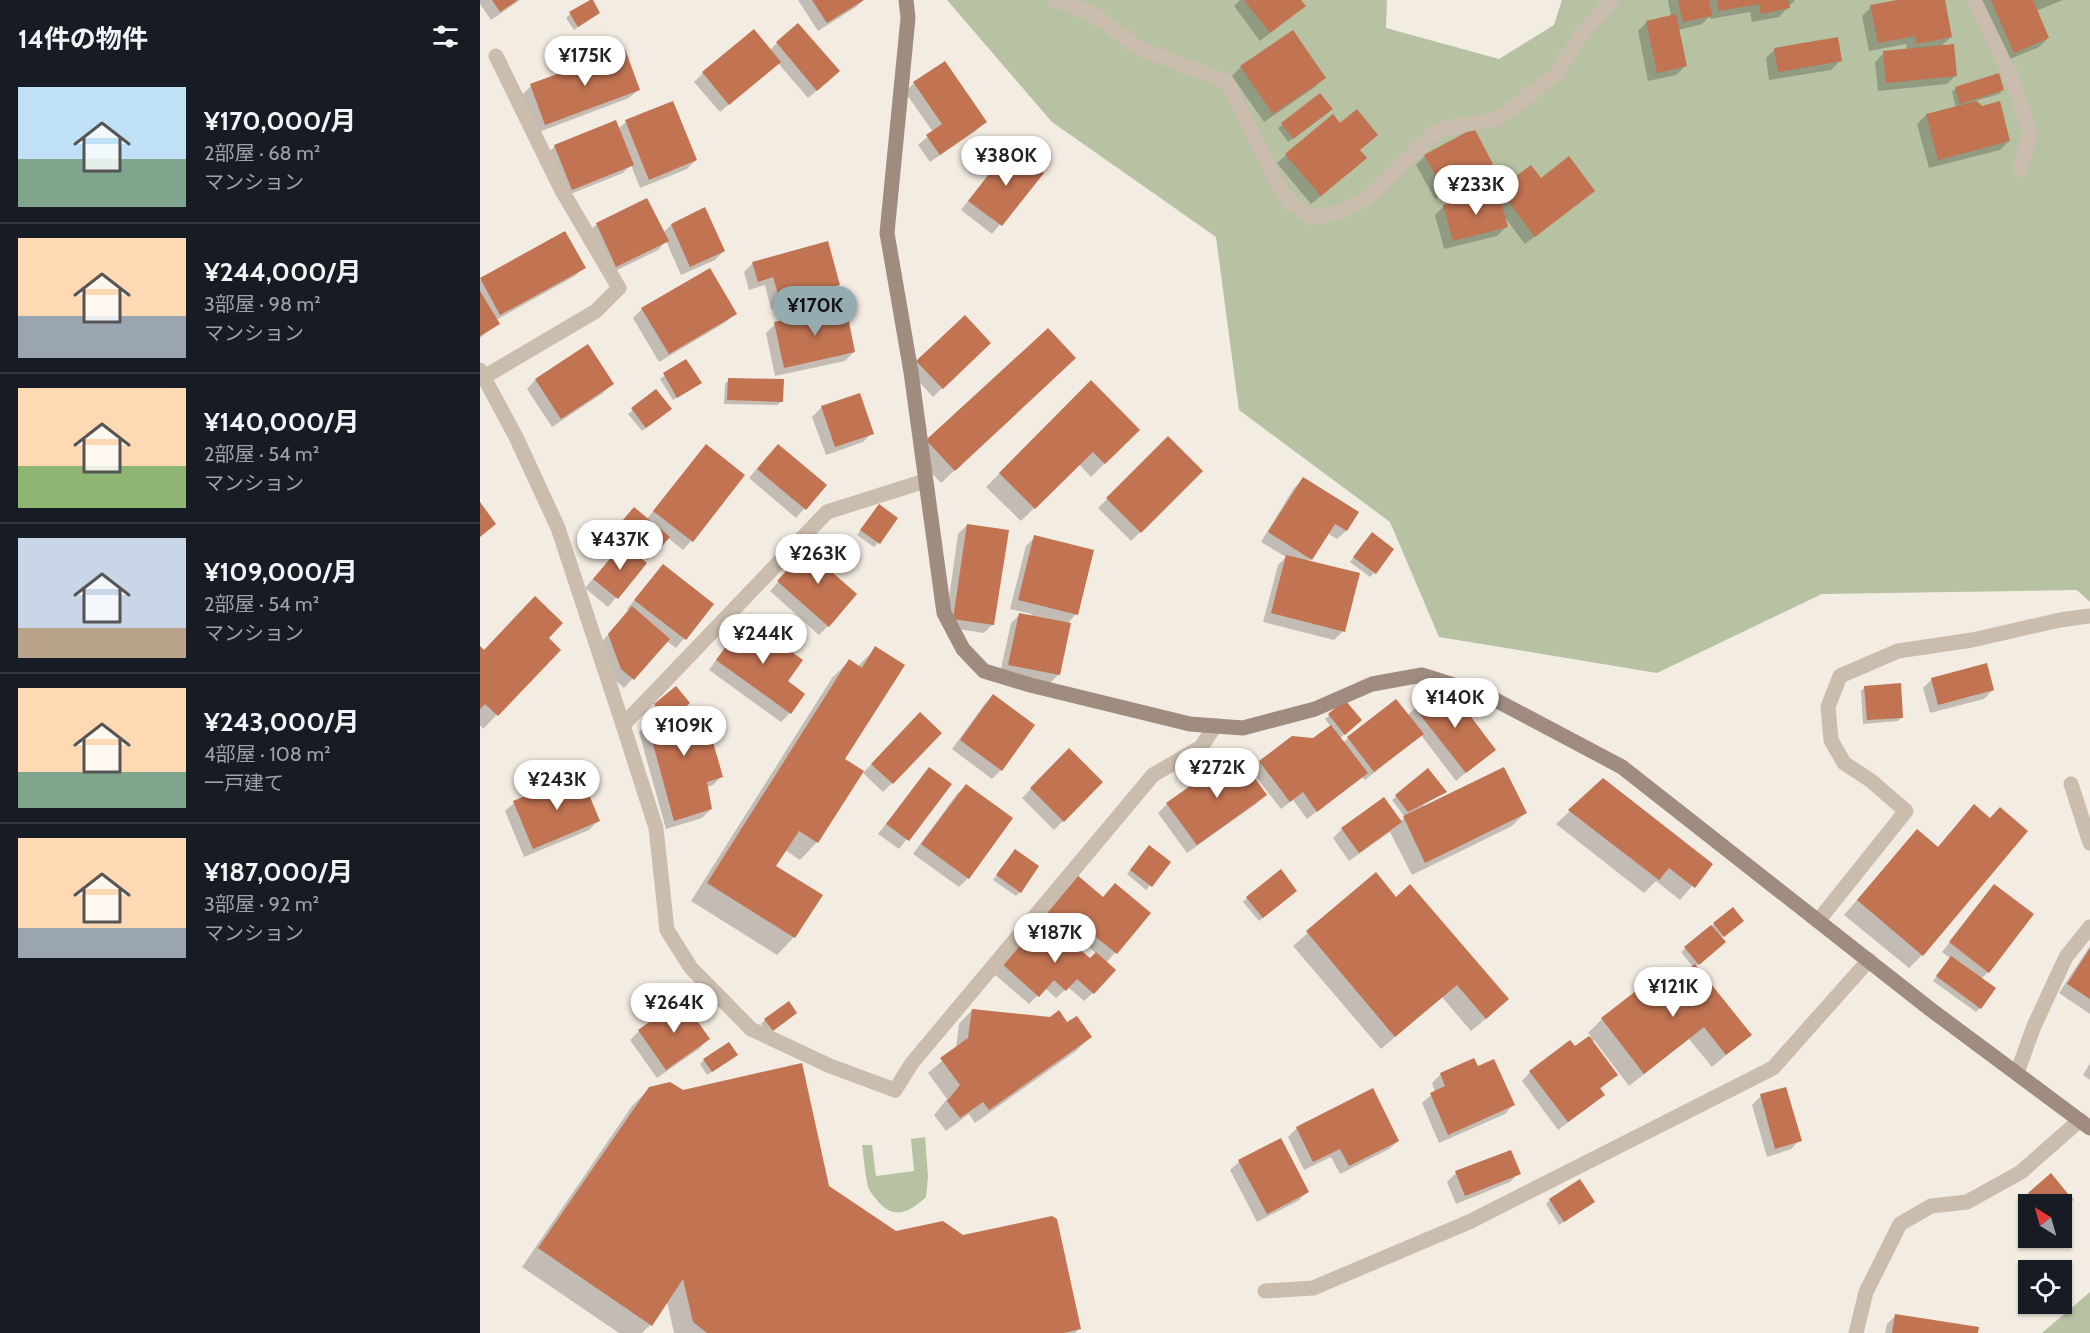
<!DOCTYPE html>
<html lang="ja">
<head>
<meta charset="utf-8">
<style>
	body { margin:0; font-family:Cabin,"Noto Sans JP",sans-serif; background:#20242c; color:#f1f3f6; height:100vh; display:flex; flex-direction:column; font-size:22px; white-space:nowrap }
	* { box-sizing:border-box; margin:0 }
	p { font-size:20px; color:#9ea1a6 }
	.icon { flex:none; width:33px; height:33px; fill:none; stroke:currentColor; stroke-width:2; stroke-linecap:round; stroke-linejoin:round }
	.map { position:relative; flex:1; overflow:hidden }
	.sheet { display:flex; flex-direction:column; background:#171b24; width:480px }
	.sheet>* { flex:none }
	.needle { width:39px; rotate:323deg }
	.fabs { position:absolute; left:1538px; top:1194px; display:grid; gap:12px }
	.fabs a { display:grid; place-items:center; width:54px; height:54px; border-radius:0px; background:#171b24; box-shadow:0 2px 4px #0004; font-size:30px }
	.price { position:absolute; translate:-50% -51px; padding:0 14px; border-radius:21px; background:#fff; color:#222; font-size:20px; line-height:39px; filter:drop-shadow(0 2px 3px #0008) }
	.price::after { content:''; position:absolute; left:50%; top:36px; width:18px; height:14px; margin-left:-9px; background:inherit; clip-path:polygon(0 0,100% 0,50% 100%) }
	.price.active { background:#94abb0; color:#111 }
	ul { padding:0; list-style:none }
	li { display:flex; align-items:center; gap:18px; height:150px; padding:0 18px }
	li+li { border-top:2px solid #363941 }
	li span { display:grid; place-items:center; flex:none; width:168px; height:120px; border-radius:0px; color:#555 }
	li>.icon { margin-inline-start:auto }
	span .icon { width:72px; height:72px; fill:#fffc; stroke-width:1 }
	li b { font-size:26px }
	h2 { display:flex; justify-content:space-between; align-items:center; height:72px; padding:0 18px; font-size:26px }
	main { display:flex; flex:1; min-height:0 }
	.map>svg:first-child { display:block }
</style>
</head>
<body>
<main>
<section class="sheet">
<h2>14件の物件<svg class="icon" aria-label="filters" viewBox="0 0 24 24"><path d="M4 7h16M4 17h16"/><circle cx="9" cy="7" r="2"/><circle cx="15" cy="17" r="2"/></svg></h2>
<ul>
<li><span style="background:linear-gradient(#bfe0f5 60%,#7fa58c 0)"><svg class="icon" aria-label="home" viewBox="0 0 24 24"><path d="M3 11l9-7 9 7M6 9v11h12V9"/></svg></span><div><b>¥170,000/月</b><p>2部屋 · 68 m²</p><p>マンション</p></div></li>
<li><span style="background:linear-gradient(#ffd9b3 65%,#9aa5b1 0)"><svg class="icon" aria-label="home" viewBox="0 0 24 24"><path d="M3 11l9-7 9 7M6 9v11h12V9"/></svg></span><div><b>¥244,000/月</b><p>3部屋 · 98 m²</p><p>マンション</p></div></li>
<li><span style="background:linear-gradient(#ffd9b3 65%,#8fb573 0)"><svg class="icon" aria-label="home" viewBox="0 0 24 24"><path d="M3 11l9-7 9 7M6 9v11h12V9"/></svg></span><div><b>¥140,000/月</b><p>2部屋 · 54 m²</p><p>マンション</p></div></li>
<li><span style="background:linear-gradient(#c9d6e8 75%,#b9a48a 0)"><svg class="icon" aria-label="home" viewBox="0 0 24 24"><path d="M3 11l9-7 9 7M6 9v11h12V9"/></svg></span><div><b>¥109,000/月</b><p>2部屋 · 54 m²</p><p>マンション</p></div></li>
<li><span style="background:linear-gradient(#ffd9b3 70%,#7fa58c 0)"><svg class="icon" aria-label="home" viewBox="0 0 24 24"><path d="M3 11l9-7 9 7M6 9v11h12V9"/></svg></span><div><b>¥243,000/月</b><p>4部屋 · 108 m²</p><p>一戸建て</p></div></li>
<li><span style="background:linear-gradient(#ffd9b3 75%,#9aa5b1 0)"><svg class="icon" aria-label="home" viewBox="0 0 24 24"><path d="M3 11l9-7 9 7M6 9v11h12V9"/></svg></span><div><b>¥187,000/月</b><p>3部屋 · 92 m²</p><p>マンション</p></div></li>
</ul>
</section>
<div class="map">
<svg width="1610" height="1333" viewBox="0 0 1610 1333">
	<rect width="100%" height="100%" fill="#f3ece2"/>
	<g fill="#b6c2a2">
		<polygon points="467,0 907,0 906,28 1019,59 1074,25 1082,0 1610,0 1610,602 1597,590 1342,594 1177,673 959,637 910,522 759,410 736,237 572,122"/>
		<path d="M445,1137L448,1177L446,1197C429,1213 413,1221 396,1199C393,1195 390,1192 388,1187C385,1174 384,1159 382,1145H392L396,1176L434,1171L431,1139Z"/>
		<polygon points="1610,1292 1610,1333 1562,1333"/>
	</g>
	<g fill="#0003">
		<polygon points="0,0 40,0 11,20 0,4"/>
		<polygon points="318,0 383,0 376,7 338,31"/>
		<polygon points="760,0 819,0 824,6 780,41 754,6"/>
		<polygon points="1188,0 1315,0 1299,17 1272,22 1270,12 1230,19 1230,16 1222,24 1198,30 1205,66 1196,75 1168,81 1158,31 1167,22 1191,17"/>
		<polygon points="1425,0 1463,0 1471,37 1460,47 1476,75 1467,84 1398,91 1395,62 1404,53 1427,50 1426,44 1389,51 1382,16 1391,7"/>
		<polygon points="1498,0 1583,0 1556,11 1568,38 1559,47 1525,61"/>
		<polygon points="118,13 94,30 86,18 90,14"/>
		<polygon points="297,43 349,80 328,98 298,63 240,112 214,82 223,73 290,50"/>
		<polygon points="1295,49 1360,61 1351,70 1289,80 1286,58"/>
		<polygon points="144,51 158,90 149,98 56,133 42,95 51,86"/>
		<polygon points="761,67 844,78 835,87 784,122 752,76"/>
		<polygon points="434,83 505,122 496,131 450,162 438,145 453,132 425,92"/>
		<polygon points="1476,88 1523,89 1519,94 1495,101 1529,141 1520,150 1449,168 1437,124 1446,115 1476,108 1472,92"/>
		<polygon points="840,95 847,113 808,142 798,128"/>
		<polygon points="146,122 216,160 207,169 160,188 151,165 143,173 83,197 66,155 75,146 138,129"/>
		<polygon points="860,125 879,150 876,167 831,204 797,163 806,155"/>
		<polygon points="945,156 1011,163 1002,172 955,199 936,165"/>
		<polygon points="522,158 562,173 512,234 481,210"/>
		<polygon points="1051,167 1060,180 1113,191 1045,244 1023,215 1026,227 1017,236 964,249 955,215 964,206 1017,193"/>
		<polygon points="167,200 183,233 191,225 244,251 235,260 201,275 186,241 178,250 127,275 107,234 116,225"/>
		<polygon points="85,233 104,267 95,276 16,320 18,323 0,338 0,280"/>
		<polygon points="273,263 358,284 349,293 291,309 285,285 269,290 264,272"/>
		<polygon points="162,309 255,313 246,322 179,362 153,318"/>
		<polygon points="485,317 509,343 453,397 429,371"/>
		<polygon points="295,324 374,352 365,361 295,376 286,333"/>
		<polygon points="107,346 132,384 123,393 72,427 47,389 55,380"/>
		<polygon points="206,361 220,383 193,400 180,379"/>
		<polygon points="581,371 461,483 434,454 447,441"/>
		<polygon points="249,380 302,401 297,405 244,404 245,384"/>
		<polygon points="611,382 658,430 611,477 599,464 541,521 506,487"/>
		<polygon points="176,391 186,413 162,431 148,414"/>
		<polygon points="379,395 392,433 383,442 346,455 332,417 341,408"/>
		<polygon points="688,438 721,471 651,541 618,508"/>
		<polygon points="226,446 211,541 203,550 188,538 167,560 134,532 150,513 166,520"/>
		<polygon points="289,454 345,485 316,518 269,478"/>
		<polygon points="823,479 877,512 866,531 857,539 847,533 828,562 863,631 854,640 783,622 798,565 806,557 781,542 814,488"/>
		<polygon points="395,510 398,543 394,547 377,535"/>
		<polygon points="487,525 513,624 504,633 465,627 478,534"/>
		<polygon points="555,537 596,614 587,624 579,674 570,683 520,673 531,623 540,614 551,617 552,614 530,609 546,546"/>
		<polygon points="888,538 894,573 890,577 870,562"/>
		<polygon points="143,545 165,563 128,607 105,588"/>
		<polygon points="323,554 351,573 348,626 339,635 290,591"/>
		<polygon points="183,566 232,605 196,648 186,641 144,688 132,677 120,644 149,611 147,609"/>
		<polygon points="266,621 306,681 310,713 301,722 229,670 258,630"/>
		<polygon points="66,638 79,650 3,729 0,725 0,648 3,652"/>
		<polygon points="396,648 337,842 320,860 305,850 294,867 314,937 297,955 211,901 352,678 369,661 378,666"/>
		<polygon points="1452,679 1513,690 1504,699 1450,713 1443,688"/>
		<polygon points="1385,687 1422,717 1418,721 1383,724 1381,691"/>
		<polygon points="513,696 521,770 512,779 472,749 504,705"/>
		<polygon points="865,702 876,724 860,738 863,743 868,738 927,716 935,708 1014,749 976,781 941,735 885,780 882,777 827,819 813,800 801,809 771,771 780,762 833,740 851,727 845,719"/>
		<polygon points="175,705 198,712 202,730 242,776 233,785 227,787 231,809 222,818 186,829 159,732 172,721 166,714"/>
		<polygon points="431,723 412,783 403,792 383,773"/>
		<polygon points="589,750 621,782 574,830 542,798"/>
		<polygon points="449,769 470,784 419,849 398,834"/>
		<polygon points="948,770 965,792 943,805 944,808 1045,813 1032,826 932,875 910,832 869,861 853,838 862,829 920,822 925,817 912,800"/>
		<polygon points="1123,780 1231,864 1200,900 1176,881 1164,893 1076,824"/>
		<polygon points="486,786 531,818 488,878 479,887 433,854 477,794"/>
		<polygon points="785,795 776,804 707,853 678,813 687,804"/>
		<polygon points="34,803 118,821 109,830 44,857 25,811"/>
		<polygon points="1494,806 1442,955 1429,968 1364,915 1437,831 1457,848"/>
		<polygon points="665,851 689,863 666,890 647,874"/>
		<polygon points="532,855 540,892 536,896 513,880"/>
		<polygon points="895,874 1013,1013 991,1031 962,997 901,1049 813,946"/>
		<polygon points="587,885 669,913 626,963 613,993 604,1001 588,987 576,998 565,988 549,1004 513,973 549,934 610,961 617,954 592,933 583,942 557,921"/>
		<polygon points="1514,886 1508,972 1501,979 1500,1008 1496,1012 1453,981 1470,958 1462,952"/>
		<polygon points="811,895 779,921 763,902 767,898"/>
		<polygon points="1234,924 1258,925 1241,938 1240,946 1216,966 1270,1035 1232,1067 1209,1039 1149,1086 1114,1040 1112,1042 1136,1075 1119,1090 1123,1094 1114,1103 1078,1130 1042,1081 1050,1072 1094,1048 1111,1036 1108,1033 1122,1019 1183,972 1193,983 1213,967 1201,952"/>
		<polygon points="1610,946 1610,1014 1579,993"/>
		<polygon points="201,1001 228,1039 220,1048 177,1078 150,1040 159,1031"/>
		<polygon points="492,1010 587,1024 610,1037 596,1051 495,1123 489,1114 466,1131 454,1115 467,1099 448,1073 476,1049 479,1024"/>
		<polygon points="311,1017 288,1034 281,1024 285,1020"/>
		<polygon points="252,1059 227,1075 220,1064 224,1060"/>
		<polygon points="1610,1063 1610,1080 1603,1075"/>
		<polygon points="961,1074 1033,1105 1025,1114 959,1143 942,1103 955,1092 952,1083"/>
		<polygon points="170,1088 348,1187 416,1233 600,1328 595,1333 194,1333 187,1301 170,1325 162,1333 139,1333 42,1267 152,1106"/>
		<polygon points="1281,1096 1320,1140 1311,1149 1287,1157 1272,1105"/>
		<polygon points="817,1128 918,1141 909,1149 860,1174 851,1157 824,1170 808,1137"/>
		<polygon points="759,1162 827,1192 818,1201 777,1222 750,1170"/>
		<polygon points="976,1173 1039,1173 1030,1182 976,1204 967,1182"/>
		<polygon points="1549,1194 1591,1199 1581,1209 1581,1204 1551,1204 1545,1198"/>
		<polygon points="1070,1200 1113,1202 1079,1225 1066,1204"/>
		<polygon points="1416,1315 1496,1333 1405,1333 1407,1324"/>
	</g>
	<g fill="#c17352">
		<polygon points="12,0 38,0 20,12"/>
		<polygon points="110,0 113,0 120,13 98,27 89,12"/>
		<polygon points="332,0 384,0 347,23"/>
		<polygon points="764,0 821,0 826,6 790,33"/>
		<polygon points="1198,0 1229,0 1232,16 1203,22"/>
		<polygon points="1237,0 1308,0 1310,8 1281,14 1279,4 1239,11"/>
		<polygon points="1417,0 1465,0 1472,37 1436,44 1435,36 1398,43 1390,5"/>
		<polygon points="1511,0 1553,0 1569,38 1534,53"/>
		<polygon points="1196,14 1207,66 1177,73 1166,21"/>
		<polygon points="318,23 360,71 337,91 296,42"/>
		<polygon points="274,29 301,62 249,105 222,72"/>
		<polygon points="813,30 846,78 793,114 760,66"/>
		<polygon points="1358,37 1362,61 1298,72 1294,48"/>
		<polygon points="1474,44 1477,76 1406,83 1403,51"/>
		<polygon points="145,49 160,90 65,125 50,84"/>
		<polygon points="465,61 507,122 460,155 446,135 462,124 433,82"/>
		<polygon points="1519,73 1524,90 1480,104 1475,87"/>
		<polygon points="840,93 853,109 813,139 801,123"/>
		<polygon points="193,101 217,160 169,180 145,120"/>
		<polygon points="1497,101 1502,106 1520,101 1530,141 1458,160 1446,114"/>
		<polygon points="877,109 898,135 880,150 887,158 841,196 805,154 853,114 860,123"/>
		<polygon points="136,120 154,165 92,190 74,145"/>
		<polygon points="994,128 1013,164 964,191 944,155"/>
		<polygon points="530,147 564,173 522,226 488,201"/>
		<polygon points="1089,156 1115,191 1055,237 1019,189 1051,165 1061,178"/>
		<polygon points="1018,190 1028,227 973,241 963,205"/>
		<polygon points="167,198 189,241 136,267 116,223"/>
		<polygon points="225,207 245,251 210,267 191,224"/>
		<polygon points="85,231 106,268 20,315 0,278"/>
		<polygon points="348,241 360,285 300,301 293,277 278,282 272,262"/>
		<polygon points="230,268 257,314 189,354 161,308"/>
		<polygon points="0,291 20,324 0,336"/>
		<polygon points="366,307 375,352 304,368 294,322"/>
		<polygon points="485,315 511,343 463,389 436,361"/>
		<polygon points="568,328 596,358 475,471 446,440"/>
		<polygon points="108,344 134,384 81,419 55,379"/>
		<polygon points="206,359 222,383 197,398 183,373"/>
		<polygon points="248,378 304,379 303,402 247,400"/>
		<polygon points="611,380 660,430 625,464 613,452 555,509 519,473"/>
		<polygon points="176,389 192,409 166,428 151,408"/>
		<polygon points="380,393 394,434 355,447 341,406"/>
		<polygon points="688,436 723,471 661,533 626,498"/>
		<polygon points="226,444 265,475 213,542 173,511"/>
		<polygon points="298,444 347,485 326,510 277,469"/>
		<polygon points="823,477 879,512 867,531 855,524 832,560 788,532"/>
		<polygon points="0,502 16,524 0,537"/>
		<polygon points="399,504 418,518 400,544 380,530"/>
		<polygon points="154,507 190,537 172,557 137,527"/>
		<polygon points="487,524 529,530 514,625 473,619"/>
		<polygon points="892,532 914,549 896,574 873,557"/>
		<polygon points="554,535 614,550 598,615 538,600"/>
		<polygon points="143,543 167,563 138,599 113,579"/>
		<polygon points="331,543 359,567 353,573 377,594 349,627 297,581"/>
		<polygon points="806,555 880,573 865,632 791,613"/>
		<polygon points="183,564 234,604 206,640 154,600"/>
		<polygon points="55,596 83,623 69,638 81,650 18,716 5,704 0,709 0,646 4,650"/>
		<polygon points="152,606 190,639 154,680 141,669 128,634"/>
		<polygon points="539,613 591,623 580,675 528,665"/>
		<polygon points="266,619 323,660 308,681 325,694 311,714 236,660"/>
		<polygon points="395,646 425,665 365,759 384,771 338,843 319,831 296,866 343,895 315,938 227,883 369,659 382,668"/>
		<polygon points="1507,663 1514,690 1458,705 1451,678"/>
		<polygon points="1421,683 1423,718 1387,720 1384,686"/>
		<polygon points="196,686 210,703 199,713 203,728 227,721 243,777 227,782 232,809 194,821 167,722 181,712 174,704"/>
		<polygon points="958,688 967,699 973,693 1016,750 986,773 934,707"/>
		<polygon points="513,694 555,725 522,771 480,740"/>
		<polygon points="916,699 944,734 894,772 867,737"/>
		<polygon points="865,700 882,720 865,735 848,714"/>
		<polygon points="440,712 462,733 413,784 391,764"/>
		<polygon points="851,725 888,773 837,812 823,792 810,802 779,761 812,736 833,738"/>
		<polygon points="589,748 623,782 584,822 550,788"/>
		<polygon points="757,753 787,795 717,845 686,803"/>
		<polygon points="449,767 472,784 429,841 406,824"/>
		<polygon points="1024,767 1047,813 945,863 923,816"/>
		<polygon points="948,768 967,792 928,812 915,795"/>
		<polygon points="100,773 120,821 53,849 33,801"/>
		<polygon points="1123,778 1233,864 1215,888 1189,868 1179,880 1088,810"/>
		<polygon points="486,784 533,818 489,879 441,844"/>
		<polygon points="904,797 922,822 879,853 861,828"/>
		<polygon points="1494,804 1510,818 1520,807 1548,831 1443,956 1377,900 1437,829 1458,847"/>
		<polygon points="669,845 691,862 672,887 650,870"/>
		<polygon points="535,849 559,866 541,893 516,875"/>
		<polygon points="801,869 817,891 783,918 766,897"/>
		<polygon points="896,872 916,897 930,884 1029,999 1006,1019 977,985 915,1037 826,931"/>
		<polygon points="596,874 623,897 635,883 671,913 637,954 601,925 593,934 565,911"/>
		<polygon points="1514,884 1554,914 1509,973 1469,942"/>
		<polygon points="1253,907 1264,921 1244,937 1233,923"/>
		<polygon points="558,923 587,949 592,943 610,958 616,952 636,970 614,994 597,979 586,991 574,980 559,997 521,963"/>
		<polygon points="1231,925 1246,942 1219,965 1204,947"/>
		<polygon points="1610,948 1610,999 1587,984"/>
		<polygon points="1471,956 1516,988 1501,1009 1456,976"/>
		<polygon points="1215,964 1272,1035 1246,1055 1224,1027 1164,1074 1121,1018 1183,970 1193,981"/>
		<polygon points="202,999 230,1039 186,1070 158,1030"/>
		<polygon points="309,1001 317,1013 293,1031 284,1019"/>
		<polygon points="492,1009 570,1017 579,1010 587,1022 597,1016 612,1037 509,1110 503,1102 480,1118 467,1101 480,1085 460,1058 488,1038"/>
		<polygon points="1109,1036 1138,1075 1120,1088 1125,1095 1088,1122 1049,1071 1090,1040 1095,1046"/>
		<polygon points="249,1042 258,1055 232,1072 223,1059"/>
		<polygon points="994,1058 998,1066 1014,1059 1035,1105 968,1135 950,1093 965,1086 960,1073"/>
		<polygon points="322,1063 349,1186 416,1231 463,1221 483,1235 572,1216 577,1219 601,1329 583,1333 227,1333 213,1322 203,1279 172,1326 58,1248 169,1087 190,1082 203,1090"/>
		<polygon points="1306,1087 1322,1141 1295,1149 1280,1094"/>
		<polygon points="893,1088 919,1141 869,1166 860,1149 833,1162 816,1127"/>
		<polygon points="801,1138 829,1192 787,1214 758,1160"/>
		<polygon points="1031,1150 1041,1174 985,1196 975,1171"/>
		<polygon points="1571,1173 1593,1200 1581,1210 1581,1204 1558,1204 1548,1193"/>
		<polygon points="1100,1179 1115,1202 1084,1222 1069,1199"/>
		<polygon points="1415,1314 1499,1327 1498,1333 1412,1333"/>
	</g>
	<g fill="none" stroke-linecap="round" stroke-linejoin="round">
		<polyline stroke="#cbbdae" stroke-width="15" points="4,377 116,311 139,288 81,189 16,56"/>
		<g stroke="#cbbdae" stroke-width="15">
			<polyline points="575,0 611,13 659,48 747,82 795,180 810,202 831,217 857,213 886,199 958,130 1019,118 1076,74 1103,32 1132,0"/>
			<polyline points="1494,0 1532,79 1550,133 1540,169"/>
			<polyline points="0,370 36,437 78,528 143,725 347,512 445,481"/>
			<polyline points="143,725 176,828 187,930 211,968 271,1029 350,1066 415,1090 432,1063 673,775 721,747 735,726"/>
			<polyline points="1591,784 1610,843"/>
			<polyline points="1338,921 1426,811 1390,780 1364,763 1351,740 1348,707 1360,676 1418,651 1492,640 1580,620 1610,616"/>
			<polyline points="1537,1073 1554,1026 1586,957 1610,927"/>
			<polyline points="785,1291 833,1288 989,1222 1293,1068 1389,960"/>
			<polyline points="1376,1333 1386,1292 1420,1224 1451,1206 1487,1202 1541,1172 1600,1120"/>
		</g>
		<polyline stroke="#9f8c7f" stroke-width="15" points="426,0 428,18 407,233 431,372 464,613 483,649 504,671 550,685 710,724 763,728 835,709 892,684 942,675 1008,696 1142,767 1450,1009 1610,1128"/>
	</g>
</svg>
<div class="fabs">
<a><svg class="needle" viewBox="-14 -14 28 28"><path d="M0-13l5 13h-10z" fill="#e53935"/><path d="M0 13l5-13h-10z" fill="#9ea1a6"/></svg></a>
<a><svg class="icon" aria-label="locate" viewBox="0 0 24 24"><circle cx="12" cy="12" r="6"/><path d="M12 2v4M12 18v4M2 12h4M18 12h4"/></svg></a>
</div>
<b class="price" style="left:105px;top:87px">¥175K</b>
<b class="price" style="left:526px;top:187px">¥380K</b>
<b class="price" style="left:996px;top:216px">¥233K</b>
<b class="price active" style="left:335px;top:337px">¥170K</b>
<b class="price" style="left:140px;top:571px">¥437K</b>
<b class="price" style="left:338px;top:585px">¥263K</b>
<b class="price" style="left:283px;top:665px">¥244K</b>
<b class="price" style="left:975px;top:729px">¥140K</b>
<b class="price" style="left:204px;top:757px">¥109K</b>
<b class="price" style="left:737px;top:799px">¥272K</b>
<b class="price" style="left:77px;top:811px">¥243K</b>
<b class="price" style="left:575px;top:964px">¥187K</b>
<b class="price" style="left:1193px;top:1018px">¥121K</b>
<b class="price" style="left:194px;top:1034px">¥264K</b>
</div>
</main>
</body>
</html>
